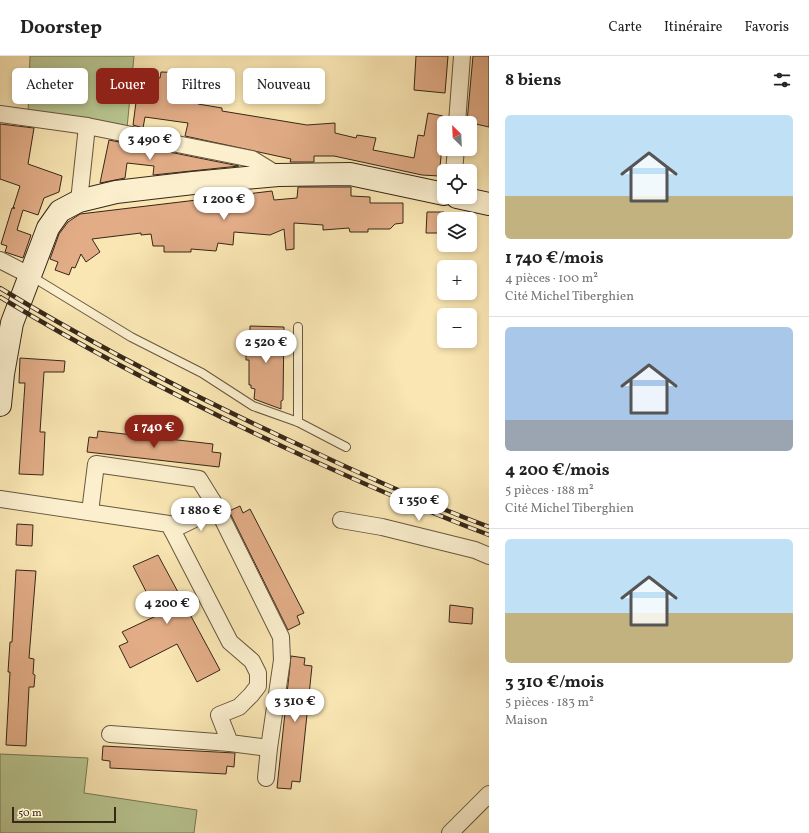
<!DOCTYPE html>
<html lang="fr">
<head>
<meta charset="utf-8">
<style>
	body { margin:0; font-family:Vollkorn,serif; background:#f6f6f6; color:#222; height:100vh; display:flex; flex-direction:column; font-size:15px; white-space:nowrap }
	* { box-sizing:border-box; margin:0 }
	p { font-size:13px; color:#767676 }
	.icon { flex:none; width:22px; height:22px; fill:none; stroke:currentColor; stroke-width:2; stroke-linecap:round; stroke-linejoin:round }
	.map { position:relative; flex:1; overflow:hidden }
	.side { display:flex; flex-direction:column; background:#fff; width:320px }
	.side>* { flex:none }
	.guide { position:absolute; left:12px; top:12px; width:380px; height:36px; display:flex; gap:8px }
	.needle { width:26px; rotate:336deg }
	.controls { position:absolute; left:437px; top:60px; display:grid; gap:8px }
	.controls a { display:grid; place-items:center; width:40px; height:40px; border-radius:6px; background:#fff; box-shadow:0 2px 6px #0003; font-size:20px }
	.scale { position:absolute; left:12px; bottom:10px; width:104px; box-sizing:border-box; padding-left:4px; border:2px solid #372718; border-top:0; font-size:11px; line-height:14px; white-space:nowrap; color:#372718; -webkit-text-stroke:3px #fbefce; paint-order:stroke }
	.price { position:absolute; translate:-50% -34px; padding:0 9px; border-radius:14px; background:#fff; color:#222; font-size:13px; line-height:26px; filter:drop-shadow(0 1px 2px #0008) }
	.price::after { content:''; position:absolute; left:50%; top:24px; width:12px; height:9px; margin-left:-6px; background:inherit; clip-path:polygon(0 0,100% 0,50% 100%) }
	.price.on { background:#8f2418; color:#fff }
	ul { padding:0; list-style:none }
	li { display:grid; align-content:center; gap:8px; height:212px; padding:0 16px }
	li+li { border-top:1px solid #e0e0e0 }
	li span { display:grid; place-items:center; height:124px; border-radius:6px; color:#555 }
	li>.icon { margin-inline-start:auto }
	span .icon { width:72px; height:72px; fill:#fffc; stroke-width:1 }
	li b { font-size:17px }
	h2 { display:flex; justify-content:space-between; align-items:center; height:48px; padding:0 16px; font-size:17px }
	.chip { padding:0 14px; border-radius:6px; background:#fff; box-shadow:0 2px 6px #0003; font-size:14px; line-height:36px }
	.chip.on { background:#8f2418; color:#fff }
	header { display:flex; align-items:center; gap:24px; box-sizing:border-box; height:56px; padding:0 20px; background:#fff; border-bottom:1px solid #e0e0e0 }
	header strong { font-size:19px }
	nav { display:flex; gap:22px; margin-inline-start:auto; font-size:14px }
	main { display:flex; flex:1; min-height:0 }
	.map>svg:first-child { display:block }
</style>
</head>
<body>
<header>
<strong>Doorstep</strong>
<nav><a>Carte</a><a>Itinéraire</a><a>Favoris</a></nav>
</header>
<main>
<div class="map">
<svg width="489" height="777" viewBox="0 0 489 777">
	<rect width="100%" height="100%" fill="#f9e6b3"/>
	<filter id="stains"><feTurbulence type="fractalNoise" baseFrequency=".005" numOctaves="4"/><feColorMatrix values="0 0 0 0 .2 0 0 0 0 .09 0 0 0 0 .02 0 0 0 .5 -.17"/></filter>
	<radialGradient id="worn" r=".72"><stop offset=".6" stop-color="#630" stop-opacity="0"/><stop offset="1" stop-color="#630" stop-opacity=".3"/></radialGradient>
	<g fill="#b8c691" stroke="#787654">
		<polygon points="30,0 134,0 127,72 28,57"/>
		<polygon points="0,698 88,702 84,737 197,754 194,777 0,777"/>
	</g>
	<g fill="#e1ac86" stroke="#372718">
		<polygon points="416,0 448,0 445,37 414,34"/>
		<polygon points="473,0 489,0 489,71 467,66"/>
		<polygon points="161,16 190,17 191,31 198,32 198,48 222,52 222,55 307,69 335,67 335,77 356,82 357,79 376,82 373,94 414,102 418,79 424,80 428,57 443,60 439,83 441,84 441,101 439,120 422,119 334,100 314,100 314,106 290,106 291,103 185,80 188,67 145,61 143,72 133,69 138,31 148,31 150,21 160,22"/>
		<polygon points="0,68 34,72 28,108 62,120 59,136 44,142 38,159 23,154 17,174 31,179 23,202 5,196 7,190 1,188 12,152 15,152 13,152 20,130 0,123"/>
		<polygon points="109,84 239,110 153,119 154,110 127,107 125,122 100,127"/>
		<polygon points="298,131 351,131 351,140 370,141 370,147 403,147 403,167 395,168 390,173 368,173 368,176 350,176 349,172 323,174 323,169 294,167 294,193 286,194 284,173 270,179 234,176 233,189 218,187 216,195 191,193 191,196 164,196 164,190 153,190 151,178 141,179 141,177 92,183 100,196 86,206 81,198 75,212 72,211 69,219 55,214 58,206 50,203 59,178 68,166 80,158 272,135 274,144 297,142"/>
		<polygon points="427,156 444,156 444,177 426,177"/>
		<polygon points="250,270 284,271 283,344 281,345 281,353 254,343 255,333 251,332 251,329 249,329 249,304 246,304 246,281 250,281"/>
		<polygon points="20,302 65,305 64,316 44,316 40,376 45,376 43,419 19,418 25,327 19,327"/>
		<polygon points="98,375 213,388 212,396 221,397 219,411 87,396 89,381 97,382"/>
		<polygon points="240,450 243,457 250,453 304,557 297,560 300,568 288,574 229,455"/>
		<polygon points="17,468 33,469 32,490 16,489"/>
		<polygon points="158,499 220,614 197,626 177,588 130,612 119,590 128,586 122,576 158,559 133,510"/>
		<polygon points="16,514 36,515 29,602 34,603 33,618 35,619 34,631 29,631 26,690 6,689 10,616 8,616 10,586 12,586"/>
		<polygon points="450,549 473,552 472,568 449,566"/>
		<polygon points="291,600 305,602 304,609 312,610 300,726 292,725 291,733 277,732"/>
		<polygon points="103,690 235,697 234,711 227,710 226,718 110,712 110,705 102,704"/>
	</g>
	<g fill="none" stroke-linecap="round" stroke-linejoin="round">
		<g stroke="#68573f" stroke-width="10">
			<g id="lane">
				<polyline points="31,220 131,281 202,317 253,350 298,366 346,391"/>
				<polyline points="298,271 298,366"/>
			</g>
		</g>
		<g stroke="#68573f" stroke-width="18">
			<g id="street">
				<polyline points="0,58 87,70 252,103 278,119"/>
				<polyline points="457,67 462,0"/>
				<polyline points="454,115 456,93"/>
				<polyline points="79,145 87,70"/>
				<polyline points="0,204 31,220"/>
				<polyline points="0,443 169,468 230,586 252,605 258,617 258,630 251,639 239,651 219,659 230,687 269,692 282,604 281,581 217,452 199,423 96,408 90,456"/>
				<polyline points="341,464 382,471 475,494 489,500"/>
				<polyline points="172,474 217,452"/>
				<polyline points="110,678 230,687"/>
				<polyline points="266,722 269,692"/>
				<polyline points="450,777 489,738"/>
			</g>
		</g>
		<g stroke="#372718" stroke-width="24">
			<g id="secondary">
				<polyline points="457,141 489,148"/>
				<polyline points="0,349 3,318 12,267 48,172 60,155 79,145 116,136 193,127 278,119 350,118 444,138"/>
			</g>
		</g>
		<use href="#lane" stroke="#fbefce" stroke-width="8"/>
		<use href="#street" stroke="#fbefce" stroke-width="16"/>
		<use href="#secondary" stroke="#fbefce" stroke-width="22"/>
		<g stroke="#372718" stroke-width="4.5">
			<g id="rail">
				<path d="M0,232C99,292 203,345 308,393C367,421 428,448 489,471"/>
				<path d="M0,241C97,300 199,352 303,400C364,428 426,455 489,479"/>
			</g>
		</g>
		<use href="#rail" stroke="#fbefce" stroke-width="3" stroke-dasharray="9" stroke-linecap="butt"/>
	</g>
	<rect width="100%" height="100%" filter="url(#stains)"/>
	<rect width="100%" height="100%" fill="url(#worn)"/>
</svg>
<div class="controls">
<a><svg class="needle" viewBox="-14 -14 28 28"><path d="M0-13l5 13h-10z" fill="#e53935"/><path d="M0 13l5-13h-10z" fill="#767676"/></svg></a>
<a><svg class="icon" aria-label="locate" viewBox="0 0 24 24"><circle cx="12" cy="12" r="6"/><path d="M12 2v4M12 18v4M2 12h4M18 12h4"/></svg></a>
<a><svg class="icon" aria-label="layers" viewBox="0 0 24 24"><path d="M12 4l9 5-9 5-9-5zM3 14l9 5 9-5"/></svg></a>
<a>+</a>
<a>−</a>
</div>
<div class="scale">50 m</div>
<b class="price" style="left:150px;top:105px">3 490 €</b>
<b class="price" style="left:224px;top:165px">1 200 €</b>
<b class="price" style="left:266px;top:308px">2 520 €</b>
<b class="price on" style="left:154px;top:393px">1 740 €</b>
<b class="price" style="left:419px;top:466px">1 350 €</b>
<b class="price" style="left:201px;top:476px">1 880 €</b>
<b class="price" style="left:167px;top:569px">4 200 €</b>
<b class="price" style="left:295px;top:667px">3 310 €</b>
<div class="guide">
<a class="chip">Acheter</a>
<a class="chip on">Louer</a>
<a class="chip">Filtres</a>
<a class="chip">Nouveau</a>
</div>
</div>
<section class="side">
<h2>8 biens<svg class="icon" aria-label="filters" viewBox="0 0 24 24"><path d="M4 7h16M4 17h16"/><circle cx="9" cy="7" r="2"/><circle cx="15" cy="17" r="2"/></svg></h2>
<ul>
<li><span style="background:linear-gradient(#bfe0f5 65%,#c2b280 0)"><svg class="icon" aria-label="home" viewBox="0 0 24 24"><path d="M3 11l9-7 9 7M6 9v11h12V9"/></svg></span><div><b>1 740 €/mois</b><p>4 pièces · 100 m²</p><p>Cité Michel Tiberghien</p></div></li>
<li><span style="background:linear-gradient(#a9c7e8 75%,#9aa5b1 0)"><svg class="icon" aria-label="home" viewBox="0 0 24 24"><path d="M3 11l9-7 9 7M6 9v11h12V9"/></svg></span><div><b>4 200 €/mois</b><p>5 pièces · 188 m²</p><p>Cité Michel Tiberghien</p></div></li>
<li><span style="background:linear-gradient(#bfe0f5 60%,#c2b280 0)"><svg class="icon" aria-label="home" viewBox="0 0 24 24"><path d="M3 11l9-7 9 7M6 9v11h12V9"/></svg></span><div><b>3 310 €/mois</b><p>5 pièces · 183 m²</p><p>Maison</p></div></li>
</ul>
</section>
</main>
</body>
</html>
